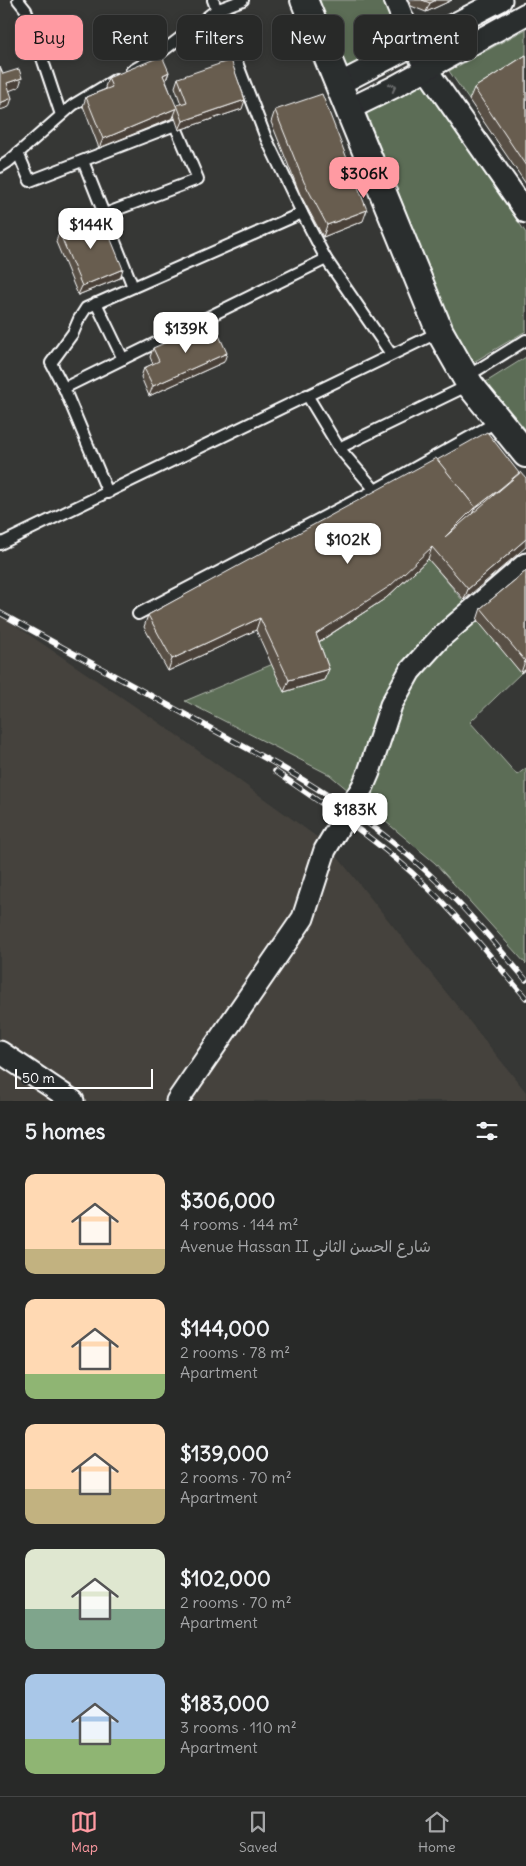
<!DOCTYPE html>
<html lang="en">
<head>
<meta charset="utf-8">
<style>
	body { margin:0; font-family:Delius,"Playpen Sans Arabic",sans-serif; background:#343534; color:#f1f3f6; height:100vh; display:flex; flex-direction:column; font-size:19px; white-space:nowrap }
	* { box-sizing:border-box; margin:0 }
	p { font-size:16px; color:#a5a6a8 }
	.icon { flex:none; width:28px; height:28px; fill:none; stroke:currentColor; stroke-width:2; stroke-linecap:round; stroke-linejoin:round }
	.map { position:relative; height:1101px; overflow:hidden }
	.side { display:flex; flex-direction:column; background:#282928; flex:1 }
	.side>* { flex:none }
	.hud { position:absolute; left:15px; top:15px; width:496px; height:45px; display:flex; gap:10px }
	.scale { position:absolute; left:15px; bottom:12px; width:138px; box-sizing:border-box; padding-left:5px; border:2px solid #fff; border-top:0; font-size:14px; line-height:18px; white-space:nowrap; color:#fff; -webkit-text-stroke:4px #2a2d2e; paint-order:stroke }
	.price { position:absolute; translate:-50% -42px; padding:0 11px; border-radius:10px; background:#fff; color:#222; font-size:16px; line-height:32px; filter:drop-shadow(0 1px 2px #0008) }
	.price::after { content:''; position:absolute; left:50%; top:30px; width:15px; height:11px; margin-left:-8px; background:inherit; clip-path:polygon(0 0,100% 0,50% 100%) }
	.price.active { background:#ff9aa2; color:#111 }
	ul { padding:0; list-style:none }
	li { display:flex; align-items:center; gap:15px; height:125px; padding:0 25px }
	li span { display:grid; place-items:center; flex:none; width:140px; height:100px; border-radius:10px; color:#555 }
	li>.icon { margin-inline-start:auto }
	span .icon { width:60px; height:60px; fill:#fffc; stroke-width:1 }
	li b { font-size:21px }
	h2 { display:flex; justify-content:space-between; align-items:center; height:60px; padding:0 25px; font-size:21px }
	.chip { padding:0 18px; border-radius:10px; background:#282928; box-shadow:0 2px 8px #0003,0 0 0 1px #444545; font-size:18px; line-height:45px }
	.chip.active { background:#ff9aa2; color:#111 }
	.menu { display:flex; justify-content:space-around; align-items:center; height:70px; border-top:1px solid #444545; background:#282928; font-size:14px; color:#a5a6a8 }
	.menu a { display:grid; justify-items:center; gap:2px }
	.menu .active { color:#ff9aa2 }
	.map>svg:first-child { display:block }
</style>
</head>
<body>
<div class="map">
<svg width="526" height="1101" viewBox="0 0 526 1101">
	<rect width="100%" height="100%" fill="#363735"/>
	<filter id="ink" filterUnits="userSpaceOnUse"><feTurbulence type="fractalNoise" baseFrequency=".02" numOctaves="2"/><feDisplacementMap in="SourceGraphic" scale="10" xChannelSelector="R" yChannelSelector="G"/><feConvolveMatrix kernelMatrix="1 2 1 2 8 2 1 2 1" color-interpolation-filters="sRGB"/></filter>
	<g filter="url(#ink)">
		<polygon fill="#45423d" points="0,615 164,726 328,845 526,1092 526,1101 0,1101"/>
		<g fill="#5c6d56" stroke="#aeb6aa">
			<polygon points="317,0 385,0 404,45 348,73"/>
			<polygon points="526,29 526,64 469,100 449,71"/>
			<polygon points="420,79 526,233 526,331 472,363 452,326 366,112"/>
			<polygon points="526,357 526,430 486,382"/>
			<path d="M428,559C460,596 490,635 521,673L470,722L517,775L526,768V964L435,863L330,775L185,701L273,664L312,646L386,598Z"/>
		</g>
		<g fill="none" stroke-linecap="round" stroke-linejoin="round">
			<g stroke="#fff" stroke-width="14">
				<g id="service">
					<polyline points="18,0 26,10 61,115"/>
					<polyline points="213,0 266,138 302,213 326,259 391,354"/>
					<polyline points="131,71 154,58 216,10 243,0"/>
					<polyline points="18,153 30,181 175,125 198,179 105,214"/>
					<polyline points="83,161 133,287"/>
					<polyline points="0,167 8,162 73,105 116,79"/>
					<polyline points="96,303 123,359"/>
					<polyline points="466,377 526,340"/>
					<polyline points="64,388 326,259"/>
					<polyline points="307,395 339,448 375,490"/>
					<polyline points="339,448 469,385"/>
					<polyline points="108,493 64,388 51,363 73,333 79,319 86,308 302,213"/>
					<polyline points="0,544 439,332"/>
					<polyline points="138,614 375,490 498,421"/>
				</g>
			</g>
			<g stroke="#fff" stroke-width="25">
				<g id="minor">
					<polyline points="395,0 414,46 426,69 526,212"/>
					<polyline points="339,84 501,0"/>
					<polyline points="349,109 394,87 526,14"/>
					<polyline points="0,1052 73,1101"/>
					<polyline points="177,1101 303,918 325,850 363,786 369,772 391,705 410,671 440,638 526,564"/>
				</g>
			</g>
			<g stroke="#fff" stroke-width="30">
				<polyline id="tertiary" points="304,0 440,332 470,385 526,454"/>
			</g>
			<use href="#service" stroke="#2a2d2e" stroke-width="10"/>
			<use href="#minor" stroke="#2a2d2e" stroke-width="21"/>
			<use href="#tertiary" stroke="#2a2d2e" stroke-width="26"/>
			<g stroke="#fff" stroke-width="5.5">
				<g id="rail">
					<path d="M0,613L283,768C333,797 383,831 425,870C462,904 494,942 526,980"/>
					<path d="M275,771C326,807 380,841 424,884C461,919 493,960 526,998"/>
				</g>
			</g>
			<use href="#rail" stroke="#2a2d2e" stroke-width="4" stroke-dasharray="11" stroke-linecap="butt"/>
		</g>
		<g fill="#595044" stroke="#fff">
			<polygon points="408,0 452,0 426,12 411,6"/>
			<polygon points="526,55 526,184 469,100 474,88"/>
			<polygon points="169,72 166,81 176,108 177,105 181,104 175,87 178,78 242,109 179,130 174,115 173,118 99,148 83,106 86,97 106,89 105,87 108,78"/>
			<polygon points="275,110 363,221 323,237 300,194 271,122"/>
			<polygon points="59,232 120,278 78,295 56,242"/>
			<polygon points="153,348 224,362 149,396 141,377 144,368 153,364 150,357"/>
			<polygon points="437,460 519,473 464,600 428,559 386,598 319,642 329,669 324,680 284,692 256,630 168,671 144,627 148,615"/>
			<polygon points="526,571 526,669 521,673 477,620 481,608"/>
		</g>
		<g fill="#494137" stroke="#fff">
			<polygon points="436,0 452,0 426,12 430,3"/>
			<polygon points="169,72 165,82 163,75"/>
			<polygon points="22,78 19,87 4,93 7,83"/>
			<polygon points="12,98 9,107 0,110 0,103"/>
			<polygon points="245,100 242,109 179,130 183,121"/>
			<polygon points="177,108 173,118 99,148 103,139"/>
			<polygon points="367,210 363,221 323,237 327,225"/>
			<polygon points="123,269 120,278 78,295 82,286"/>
			<polygon points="227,353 224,362 149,396 153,386"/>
			<polygon points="520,474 470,519 474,509"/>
			<polygon points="475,507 470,519 445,537"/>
			<polygon points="526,539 526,547 464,600 468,589"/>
			<polygon points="432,547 428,559 386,598 312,646 316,634"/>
			<polygon points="260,618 256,630 168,671 172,659"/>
			<polygon points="525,661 526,661 526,669 521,673"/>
			<polygon points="329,669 324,680 284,692 289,680"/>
		</g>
		<g fill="#685d4f" stroke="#fff">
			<polygon points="422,0 436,0 430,3"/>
			<polygon points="526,55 526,166 474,88"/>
			<polygon points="162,56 169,72 163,75 177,108 103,139 86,97 112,87 108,78"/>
			<polygon points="231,60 245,100 183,121 177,105 187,102 178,78"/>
			<polygon points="0,67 3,74 19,69 22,78 7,83 12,98 0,103"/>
			<polygon points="322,94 367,210 327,225 304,182 275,110"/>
			<polygon points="101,215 123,269 82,286 59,232"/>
			<polygon points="213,322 227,353 153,386 144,368 159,361 153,348"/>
			<polygon points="487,432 519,473 501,488 474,509 475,507 437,460"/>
			<polygon points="436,458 475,507 445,537 521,472 526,478 526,539 468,589 432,547 390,586 316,634 329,669 289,680 260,618 172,659 148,615"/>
			<polygon points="526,571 526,661 525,661 481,608"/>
		</g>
		<defs><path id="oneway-chevron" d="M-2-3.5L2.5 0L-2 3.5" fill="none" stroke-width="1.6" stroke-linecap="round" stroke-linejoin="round" transform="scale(1.25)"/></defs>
		<use stroke="#6a6c6d" href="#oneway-chevron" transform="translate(393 87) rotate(-27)"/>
	</g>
</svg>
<div class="scale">50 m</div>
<b class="price active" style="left:364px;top:199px">$306K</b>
<b class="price" style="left:91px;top:250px">$144K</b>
<b class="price" style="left:186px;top:354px">$139K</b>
<b class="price" style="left:348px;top:565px">$102K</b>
<b class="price" style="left:355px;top:835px">$183K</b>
<div class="hud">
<a class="chip active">Buy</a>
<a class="chip">Rent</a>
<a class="chip">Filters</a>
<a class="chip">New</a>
<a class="chip">Apartment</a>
</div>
</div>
<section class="side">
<h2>5 homes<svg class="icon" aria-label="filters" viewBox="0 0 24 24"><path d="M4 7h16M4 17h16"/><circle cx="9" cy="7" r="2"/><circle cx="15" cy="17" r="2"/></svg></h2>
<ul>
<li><span style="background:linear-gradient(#ffd9b3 75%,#c2b280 0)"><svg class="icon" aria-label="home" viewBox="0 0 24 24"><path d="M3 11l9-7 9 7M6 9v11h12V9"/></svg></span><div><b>$306,000</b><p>4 rooms · 144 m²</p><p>Avenue Hassan II شارع الحسن الثاني</p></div></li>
<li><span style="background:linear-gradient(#ffd9b3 75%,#8fb573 0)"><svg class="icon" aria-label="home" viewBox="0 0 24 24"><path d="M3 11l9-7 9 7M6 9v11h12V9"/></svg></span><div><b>$144,000</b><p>2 rooms · 78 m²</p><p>Apartment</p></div></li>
<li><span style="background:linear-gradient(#ffd9b3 65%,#c2b280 0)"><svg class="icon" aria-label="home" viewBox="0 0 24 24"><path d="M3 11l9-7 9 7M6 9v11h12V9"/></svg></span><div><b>$139,000</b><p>2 rooms · 70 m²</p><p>Apartment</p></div></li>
<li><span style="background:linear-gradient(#dfe7d0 60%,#7fa58c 0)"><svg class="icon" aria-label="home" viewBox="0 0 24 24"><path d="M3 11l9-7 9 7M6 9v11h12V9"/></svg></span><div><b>$102,000</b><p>2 rooms · 70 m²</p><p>Apartment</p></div></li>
<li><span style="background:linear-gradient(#a9c7e8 65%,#8fb573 0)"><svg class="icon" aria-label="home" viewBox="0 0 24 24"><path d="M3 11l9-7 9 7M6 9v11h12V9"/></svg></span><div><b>$183,000</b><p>3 rooms · 110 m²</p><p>Apartment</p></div></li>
</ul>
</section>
<nav class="menu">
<a class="active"><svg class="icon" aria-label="map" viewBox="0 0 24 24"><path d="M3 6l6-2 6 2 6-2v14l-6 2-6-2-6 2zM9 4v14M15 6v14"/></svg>Map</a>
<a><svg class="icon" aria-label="saved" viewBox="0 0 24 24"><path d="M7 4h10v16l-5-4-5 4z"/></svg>Saved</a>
<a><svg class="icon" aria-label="home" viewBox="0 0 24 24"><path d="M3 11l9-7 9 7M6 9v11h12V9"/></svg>Home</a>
</nav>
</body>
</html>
